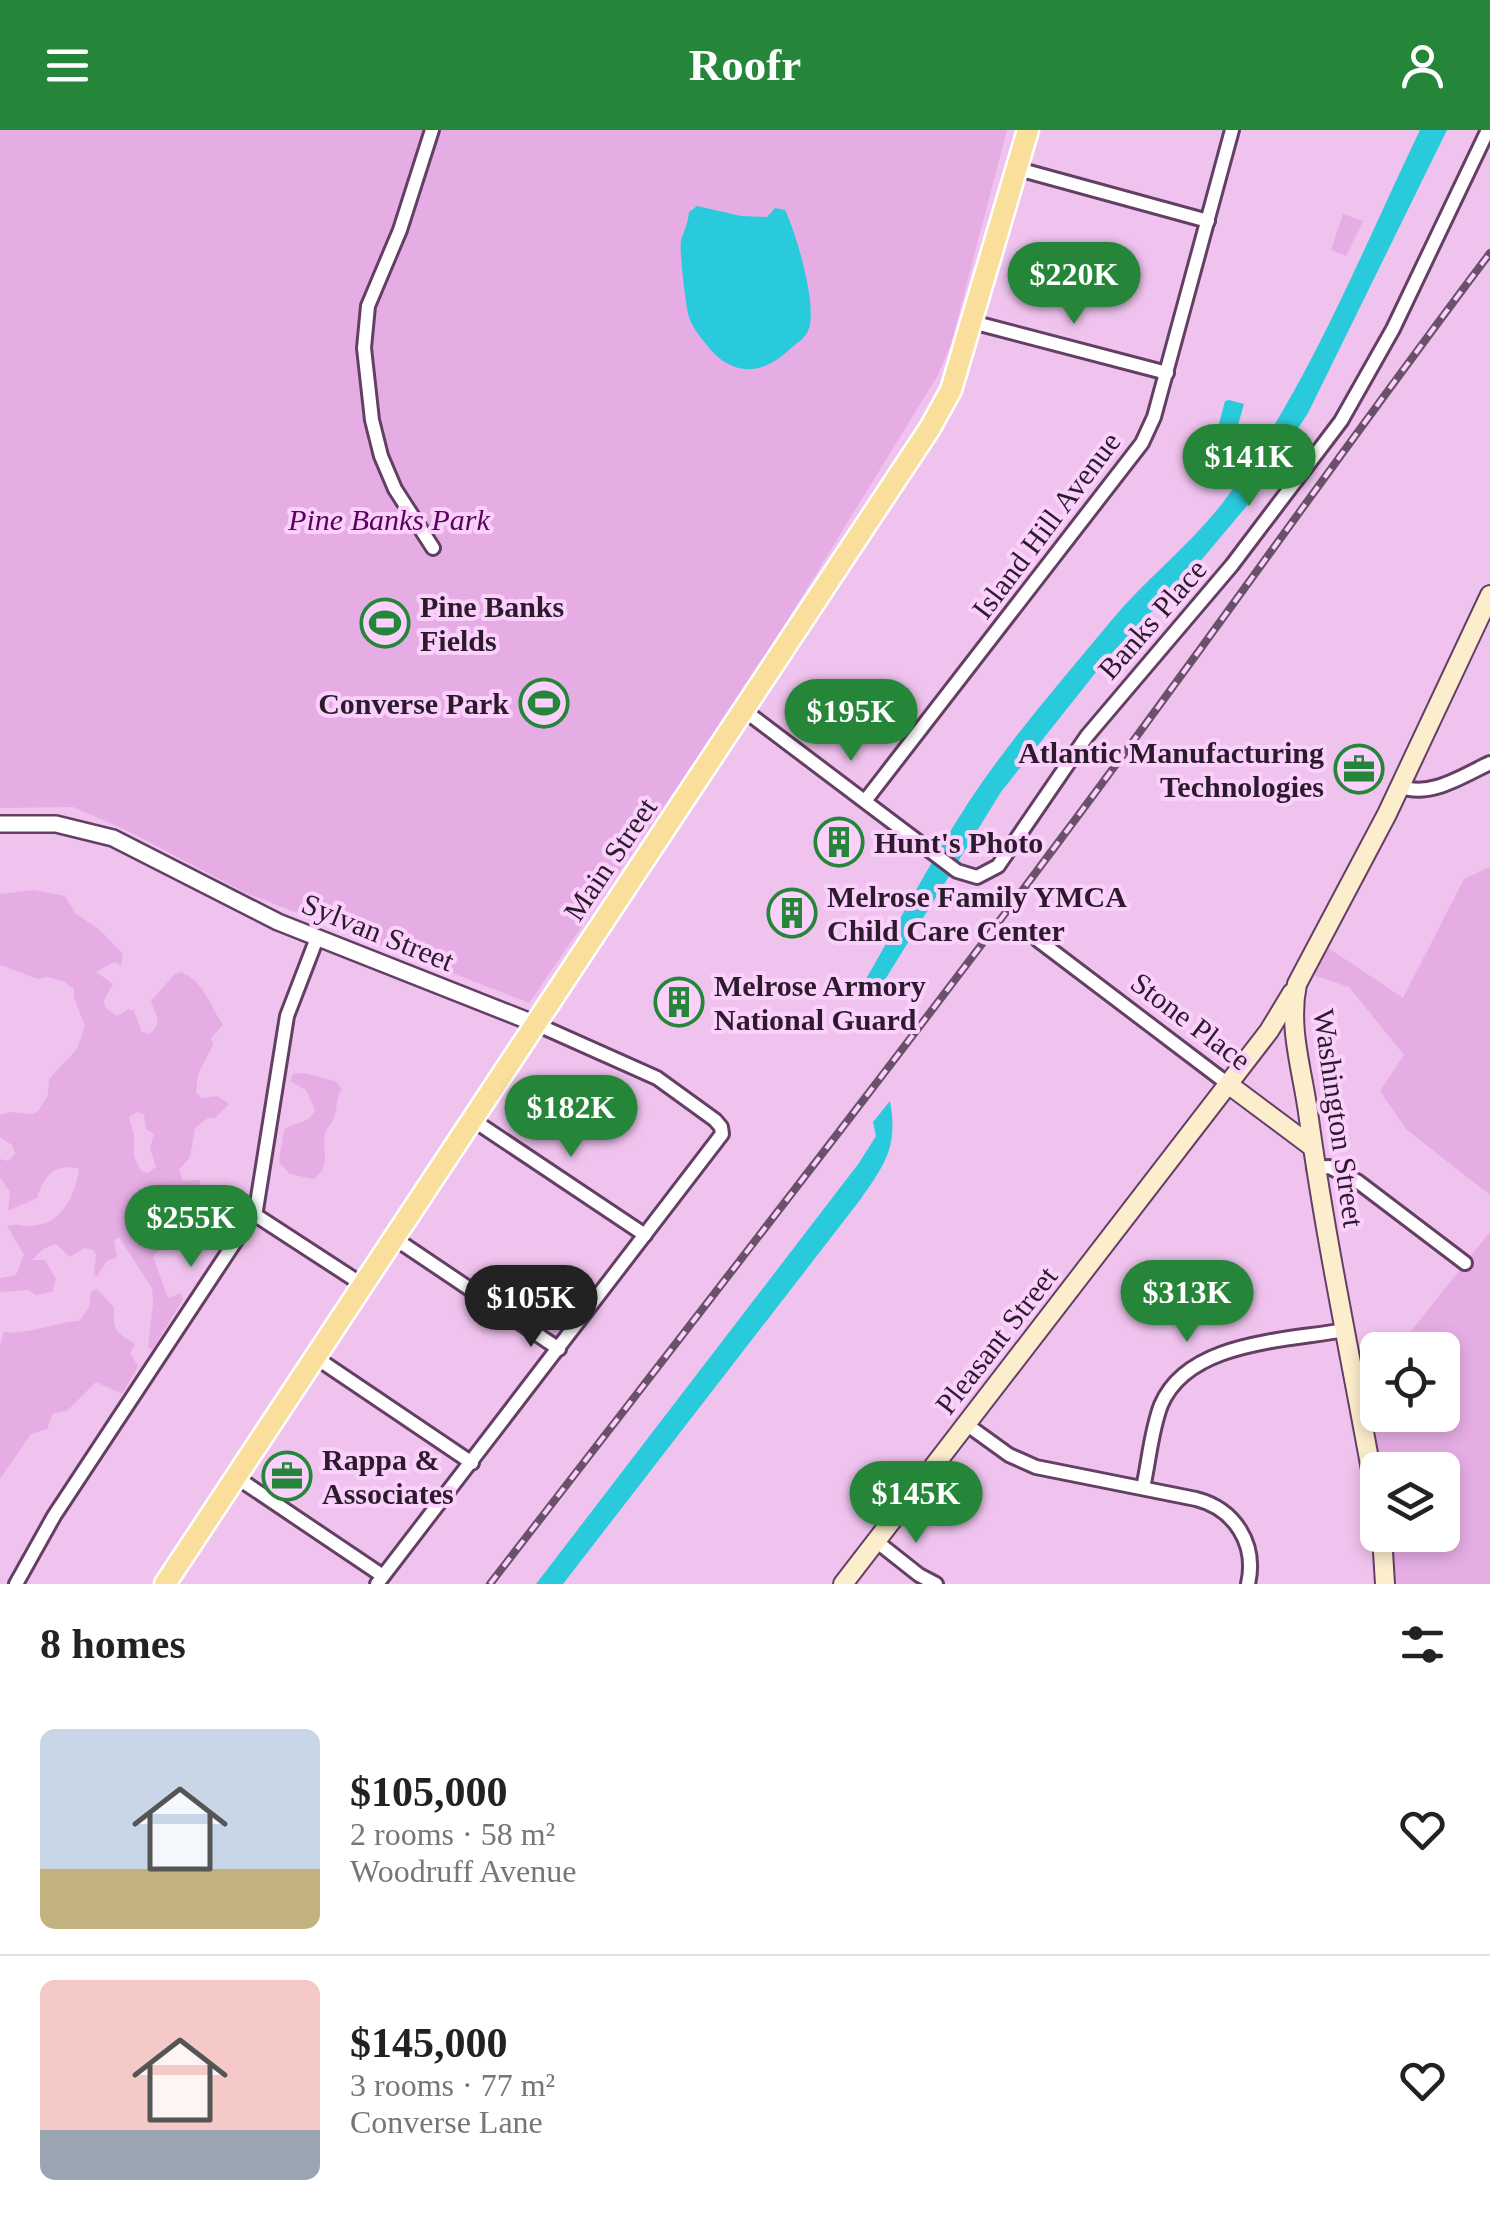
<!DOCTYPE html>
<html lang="en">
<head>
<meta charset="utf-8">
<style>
	body { margin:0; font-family:Georgia,serif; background:#f6f6f6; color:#222; height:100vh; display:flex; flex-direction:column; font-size:38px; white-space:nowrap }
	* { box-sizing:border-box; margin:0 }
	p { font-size:32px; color:#767676 }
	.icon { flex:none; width:55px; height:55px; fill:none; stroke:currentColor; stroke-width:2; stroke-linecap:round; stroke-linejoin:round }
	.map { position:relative; height:1454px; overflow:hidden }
	.side { display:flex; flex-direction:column; background:#fff; flex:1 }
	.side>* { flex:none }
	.fabs { position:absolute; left:1360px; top:1202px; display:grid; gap:20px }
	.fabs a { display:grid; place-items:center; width:100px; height:100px; border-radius:15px; background:#fff; box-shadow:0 5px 15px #0003; font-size:50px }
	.price { position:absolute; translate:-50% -85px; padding:0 22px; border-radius:35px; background:#258639; color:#fff; font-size:32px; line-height:65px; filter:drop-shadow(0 2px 5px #0008) }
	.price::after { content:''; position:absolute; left:50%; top:60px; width:30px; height:22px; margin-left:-15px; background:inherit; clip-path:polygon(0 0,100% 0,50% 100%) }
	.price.current { background:#222; color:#fff }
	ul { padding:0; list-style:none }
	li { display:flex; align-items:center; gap:30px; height:250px; padding:0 40px }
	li+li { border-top:2px solid #e0e0e0 }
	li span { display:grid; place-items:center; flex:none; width:280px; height:200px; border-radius:15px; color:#555 }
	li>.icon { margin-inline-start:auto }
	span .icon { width:120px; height:120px; fill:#fffc; stroke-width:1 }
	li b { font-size:42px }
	h2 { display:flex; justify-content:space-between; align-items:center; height:120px; padding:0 40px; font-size:42px }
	header { display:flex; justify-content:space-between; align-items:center; height:130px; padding:0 40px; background:#258639; color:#fff; font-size:45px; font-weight:800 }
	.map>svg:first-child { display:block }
</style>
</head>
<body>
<header><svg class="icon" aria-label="menu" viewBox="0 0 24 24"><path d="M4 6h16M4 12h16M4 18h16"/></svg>Roofr<svg class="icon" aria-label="person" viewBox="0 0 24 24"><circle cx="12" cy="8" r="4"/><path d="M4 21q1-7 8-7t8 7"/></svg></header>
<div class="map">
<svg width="1490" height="1454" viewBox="0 0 1490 1454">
	<rect width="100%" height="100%" fill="#efc3ee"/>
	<g fill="#e6ade5" fill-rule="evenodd">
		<polygon points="0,0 1007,0 951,214 938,245 749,553 529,873 246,763 128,701 73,677 0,678"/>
		<polygon points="1343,84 1363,91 1346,126 1331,120"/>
		<polygon points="1490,737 1490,1065 1406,999 1380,961 1404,925 1349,857 1313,845 1327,817 1403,868 1464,749"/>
		<path d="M34,760L65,766L76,784L100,800L123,824L121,836L114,832L96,842L113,854L104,870L105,877L117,886L128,879L134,881L142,902L149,904C165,892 154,883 151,871L174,845L181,842C205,852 210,876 223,895L211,908L213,915L198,944L196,963L202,968L217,966L229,974L215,988H208L195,998L190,1027L179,1040L183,1051L200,1050V1054L175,1100L153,1127L168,1168L181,1163L183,1169L152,1220L148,1216L153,1174L152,1158L119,1107L114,1110L117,1127L107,1131L97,1146L94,1145L96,1125L93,1120L84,1118L70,1127L56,1114L43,1119L32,1130H45L56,1149L52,1162L36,1165L28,1160L0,1162V1148L16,1145L24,1125L7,1096C16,1093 20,1096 30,1096C62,1095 75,1066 79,1039C55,1032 43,1047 37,1068L8,1081L10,1062L0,1047V1029L8,1031L15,1024L12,1015L0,1007V985L9,982L33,984L39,980L48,965L49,949L77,919L85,896L74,868V859L65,852L48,847L38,849L0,835V764ZM138,982L144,985L146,999L154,1004L150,1018L156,1037L147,1043L141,1041L134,1026V1006L129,987Z"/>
		<path d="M304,943L335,951L342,959C335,969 338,979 333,990C330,996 327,997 325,1004C322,1022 332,1037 313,1049L290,1044L279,1032L284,1000C294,991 309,995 315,980L306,960L290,951L293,944Z"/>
		<polygon points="1490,1102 1490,1454 1394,1454 1391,1405 1442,1405 1442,1340 1380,1340 1361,1254 1377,1241 1378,1285 1442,1285 1442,1220 1396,1220"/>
		<path d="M97,1159L114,1177C113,1202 115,1201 135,1214L130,1223L138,1236L122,1264L96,1252L67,1281L53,1283L47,1299L31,1304L0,1349V1215L4,1202C31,1205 53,1192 79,1191L89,1178L91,1162Z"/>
	</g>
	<g fill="#29cadc">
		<path d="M1420,0H1447L1308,283L1251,371L1203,428L1108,527L1001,662L873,869L859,861C896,798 930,731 970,670C1012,607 1063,549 1111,491C1148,446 1196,411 1230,363C1310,252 1361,123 1420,0Z"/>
		<path d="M697,76L741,86L767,87L775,78L785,80C796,102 817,174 809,198C806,209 796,213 789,220C759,248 729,245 705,213C699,205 692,197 689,187C686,179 679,118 681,111C684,100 688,94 689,82Z"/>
		<polygon points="1229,270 1244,274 1234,309 1223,305 1219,308 1216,305 1225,271"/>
		<path d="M890,971C898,1016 886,1033 860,1070L563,1454H536L859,1033L876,1006L873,992Z"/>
	</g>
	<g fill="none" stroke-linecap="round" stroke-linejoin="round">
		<g stroke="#643f64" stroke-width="18">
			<g id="minor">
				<polyline points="432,0 400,100 368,176 364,218 372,290 381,326 395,359 433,418"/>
				<polyline points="1018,39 1208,91"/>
				<polyline points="972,192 1167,243"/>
				<polyline points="745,581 957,741 977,747 998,736 1087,606 1232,435 1341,291 1393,199 1488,0"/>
				<path d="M1400,656C1429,669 1464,645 1490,633"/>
				<polyline points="865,671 1142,313 1154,287 1232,0"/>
				<polyline points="1038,810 1228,954"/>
				<polyline points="473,990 645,1105"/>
				<polyline points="1314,1038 1329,1037 1357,1051 1465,1133"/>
				<polyline points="254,1084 363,1155"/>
				<polyline points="394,1108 559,1219"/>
				<polyline points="315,1227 472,1333"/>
				<path d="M966,1294L1009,1325L1036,1337L1196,1369C1235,1379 1257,1414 1248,1454"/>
				<polyline points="236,1347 383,1446"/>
				<path d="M1143,1358C1149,1331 1151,1301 1161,1275C1188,1211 1285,1211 1345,1200"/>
				<polyline points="876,1411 919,1445 936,1454"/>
				<polyline points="16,1454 54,1386 256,1080 287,886 317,808"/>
				<polyline points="377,1454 722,1004 721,997 715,990 657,948 536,894"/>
			</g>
		</g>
		<g stroke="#643f64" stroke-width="20">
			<polyline id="tertiary" points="0,694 56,694 113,708 278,792 536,894"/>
		</g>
		<g stroke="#643f64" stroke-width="22">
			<g id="secondary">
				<polyline points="1228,954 1311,1016"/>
				<path d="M1378,1379C1355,1247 1326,1115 1308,982C1302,939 1288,898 1297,854L1387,684L1490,465"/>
				<polyline points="1382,1405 1385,1454"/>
				<polyline points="843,1454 1269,901 1292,863"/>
			</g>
		</g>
		<g stroke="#fff" stroke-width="25">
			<polyline id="primary" points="165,1454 930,298 951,260 1028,0"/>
		</g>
		<use href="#minor" stroke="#fff" stroke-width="12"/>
		<use href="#tertiary" stroke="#fff" stroke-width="15"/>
		<use href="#secondary" stroke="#fceecd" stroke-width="18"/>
		<use href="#primary" stroke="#fade9b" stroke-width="20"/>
		<g stroke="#6a5169" stroke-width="8">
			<path id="rail" d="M490,1454C681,1206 873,961 1060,710C1205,516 1344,317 1490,123"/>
		</g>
		<use href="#rail" stroke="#fcd0fc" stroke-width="4" stroke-dasharray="11" stroke-linecap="butt"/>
	</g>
	<defs>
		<g id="stadium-ring" transform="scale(2.5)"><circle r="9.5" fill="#fcd0fc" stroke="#258639" stroke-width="1.5"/><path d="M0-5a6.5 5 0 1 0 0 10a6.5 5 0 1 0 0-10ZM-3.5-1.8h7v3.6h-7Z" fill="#258639"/></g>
		<g id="office-ring" transform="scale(2.5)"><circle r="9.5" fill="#fcd0fc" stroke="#258639" stroke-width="1.5"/><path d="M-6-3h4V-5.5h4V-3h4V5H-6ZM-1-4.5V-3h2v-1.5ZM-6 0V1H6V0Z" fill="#258639"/></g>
		<g id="building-ring" transform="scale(2.5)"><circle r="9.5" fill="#fcd0fc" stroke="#258639" stroke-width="1.5"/><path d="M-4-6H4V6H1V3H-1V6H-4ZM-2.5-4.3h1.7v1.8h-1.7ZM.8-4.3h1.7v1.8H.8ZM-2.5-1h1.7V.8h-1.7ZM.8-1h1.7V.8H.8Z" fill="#258639"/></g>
	</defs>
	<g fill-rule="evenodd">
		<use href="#stadium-ring" x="385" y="493"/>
		<use href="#stadium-ring" x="544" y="573"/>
		<use href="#office-ring" x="1359" y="639"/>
		<use href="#building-ring" x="839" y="712"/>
		<use href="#building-ring" x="792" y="783"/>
		<use href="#building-ring" x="679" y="872"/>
		<use href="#office-ring" x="287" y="1346"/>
	</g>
	<g text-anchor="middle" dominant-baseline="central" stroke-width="8" stroke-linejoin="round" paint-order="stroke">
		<g font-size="30" font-style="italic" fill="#5a005d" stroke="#fcd0fc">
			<text x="389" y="389">Pine Banks Park</text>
		</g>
		<g font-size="30" fill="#2b1b2b" stroke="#fcd0fc">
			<text transform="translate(1046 395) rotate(-53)">Island Hill Avenue</text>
			<text transform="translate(1152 489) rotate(-49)">Banks Place</text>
			<text transform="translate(610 729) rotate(-56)">Main Street</text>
			<text transform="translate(378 802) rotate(22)">Sylvan Street</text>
			<text transform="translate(1191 891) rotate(37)">Stone Place</text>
			<text transform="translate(1339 988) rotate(82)">Washington Street</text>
			<text transform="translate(996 1210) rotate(-52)">Pleasant Street</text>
		</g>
		<g font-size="30" font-weight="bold" fill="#2b1b2b" stroke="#fcd0fc" text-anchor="start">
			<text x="420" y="476">Pine Banks<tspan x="420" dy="34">Fields</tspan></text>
			<text x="509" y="573" text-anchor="end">Converse Park</text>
			<text x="1324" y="622" text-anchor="end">Atlantic Manufacturing<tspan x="1324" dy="34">Technologies</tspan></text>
			<text x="874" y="712">Hunt's Photo</text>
			<text x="827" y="766">Melrose Family YMCA<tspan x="827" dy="34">Child Care Center</tspan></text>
			<text x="714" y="855">Melrose Armory<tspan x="714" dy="34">National Guard</tspan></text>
			<text x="322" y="1329">Rappa &amp;<tspan x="322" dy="34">Associates</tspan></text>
		</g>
	</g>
</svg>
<div class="fabs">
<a><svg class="icon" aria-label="locate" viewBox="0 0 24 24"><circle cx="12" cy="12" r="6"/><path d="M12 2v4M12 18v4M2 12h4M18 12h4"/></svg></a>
<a><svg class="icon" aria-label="layers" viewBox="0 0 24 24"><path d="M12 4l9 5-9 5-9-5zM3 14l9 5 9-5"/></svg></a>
</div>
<b class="price" style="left:1074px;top:197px">$220K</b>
<b class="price" style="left:1249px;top:379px">$141K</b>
<b class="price" style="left:851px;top:634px">$195K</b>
<b class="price" style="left:571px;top:1030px">$182K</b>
<b class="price" style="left:191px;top:1140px">$255K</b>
<b class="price" style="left:1187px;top:1215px">$313K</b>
<b class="price current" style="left:531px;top:1220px">$105K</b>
<b class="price" style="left:916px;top:1416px">$145K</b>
</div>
<section class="side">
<h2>8 homes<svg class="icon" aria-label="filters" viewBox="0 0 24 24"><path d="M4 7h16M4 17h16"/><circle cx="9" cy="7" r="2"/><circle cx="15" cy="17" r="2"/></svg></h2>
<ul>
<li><span style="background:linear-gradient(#c9d6e8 70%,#c2b280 0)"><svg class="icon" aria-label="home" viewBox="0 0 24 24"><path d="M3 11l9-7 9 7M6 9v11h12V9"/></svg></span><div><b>$105,000</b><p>2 rooms · 58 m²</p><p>Woodruff Avenue</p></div><svg class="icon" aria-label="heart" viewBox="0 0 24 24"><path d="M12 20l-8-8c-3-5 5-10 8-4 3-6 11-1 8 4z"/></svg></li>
<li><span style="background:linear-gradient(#f6c9c9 75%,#9aa5b1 0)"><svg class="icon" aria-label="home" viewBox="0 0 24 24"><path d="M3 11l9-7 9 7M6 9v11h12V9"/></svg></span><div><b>$145,000</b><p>3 rooms · 77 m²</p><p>Converse Lane</p></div><svg class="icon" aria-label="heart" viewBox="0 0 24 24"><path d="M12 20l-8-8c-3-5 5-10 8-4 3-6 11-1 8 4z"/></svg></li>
</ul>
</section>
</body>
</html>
